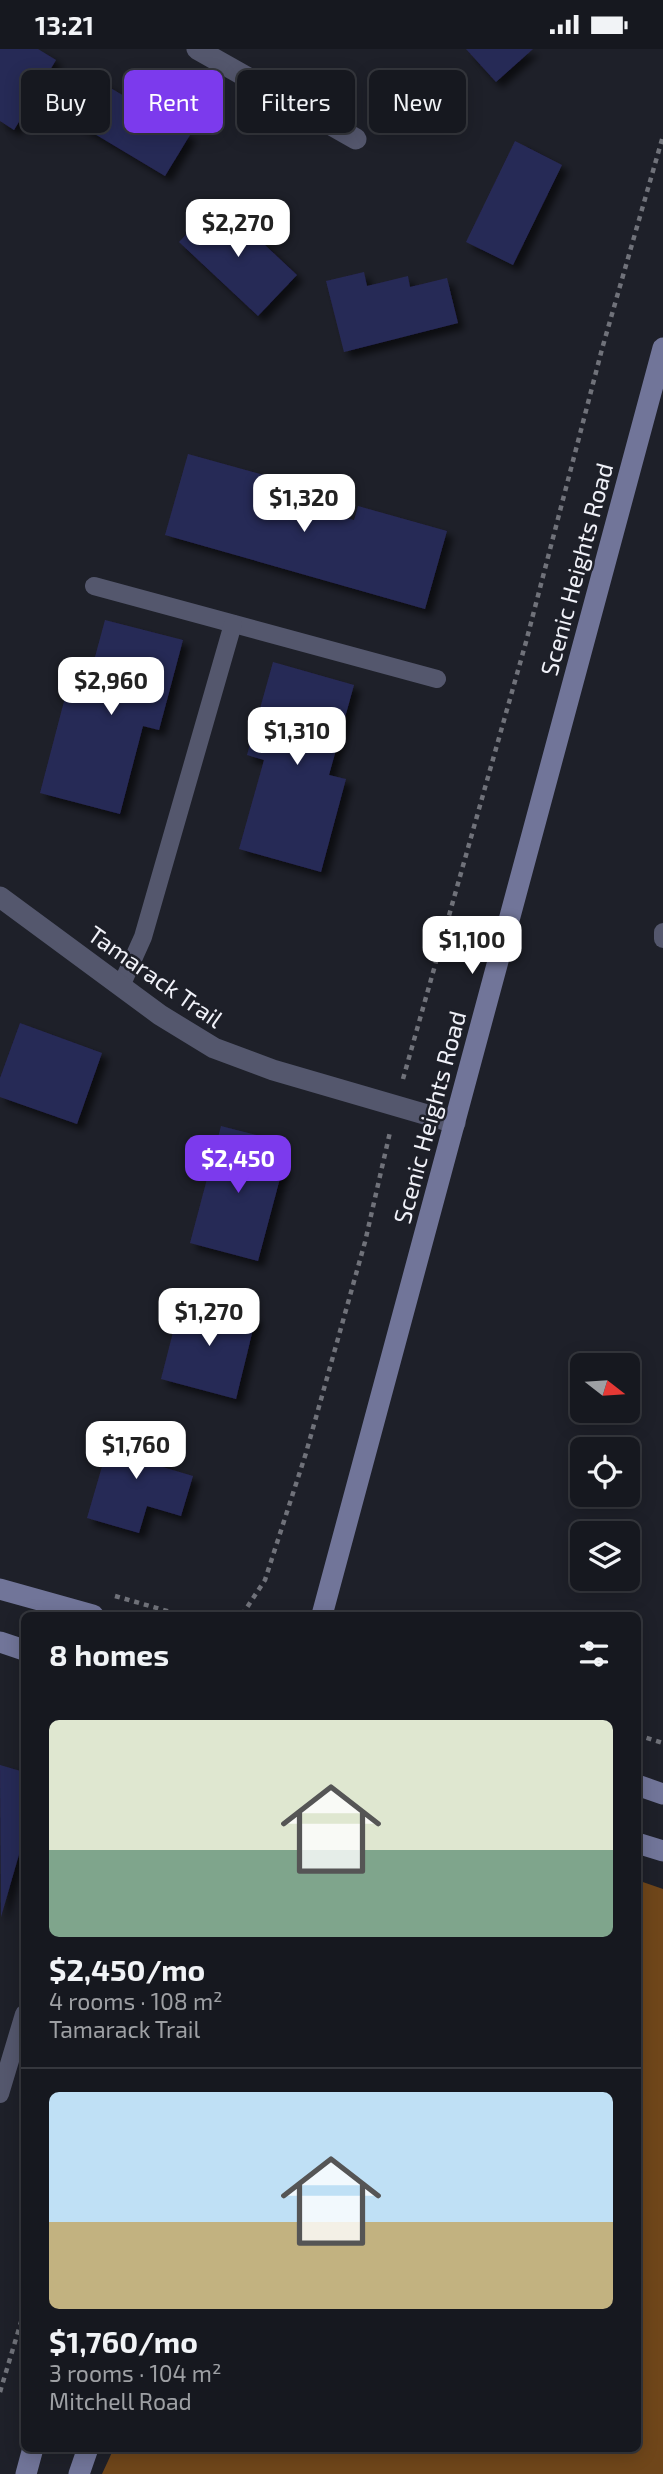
<!DOCTYPE html>
<html lang="en">
<head>
<meta charset="utf-8">
<style>
	body { margin:0; font-family:"Exo 2",sans-serif; background:#23252c; color:#f1f3f6; height:100vh; display:flex; flex-direction:column; font-size:26px; white-space:nowrap }
	* { box-sizing:border-box; margin:0 }
	p { font-size:23px; color:#9ea0a4 }
	.icon { flex:none; width:38px; height:38px; fill:none; stroke:currentColor; stroke-width:2; stroke-linecap:round; stroke-linejoin:round }
	.map { position:relative; flex:1; overflow:hidden }
	.sheet { position:absolute; left:21px; top:1563px; width:620px; height:840px; display:flex; flex-direction:column; background:#16181f; border-radius:10px; box-shadow:0 4px 18px #0003,0 0 0 2px #35373d }
	.sheet>* { flex:none }
	.guide { position:absolute; left:21px; top:21px; width:621px; height:63px; display:flex; gap:14px }
	.needle { width:46px; rotate:107deg }
	.tools { position:absolute; left:570px; top:1304px; display:grid; gap:14px }
	.tools a { display:grid; place-items:center; width:70px; height:70px; border-radius:10px; background:#16181f; box-shadow:0 4px 18px #0003,0 0 0 2px #35373d; font-size:35px }
	.price { position:absolute; translate:-50% -60px; padding:0 16px; border-radius:14px; background:#fff; color:#222; font-size:23px; line-height:46px; filter:drop-shadow(0 2px 4px #0008) }
	.price::after { content:''; position:absolute; left:50%; top:42px; width:21px; height:16px; margin-left:-10px; background:inherit; clip-path:polygon(0 0,100% 0,50% 100%) }
	.price.current { background:#7c3aed; color:#fff }
	ul { padding:0; list-style:none }
	li { display:grid; align-content:center; gap:14px; height:371px; padding:0 28px }
	li+li { border-top:2px solid #35373d }
	li span { display:grid; place-items:center; height:217px; border-radius:10px; color:#555 }
	li>.icon { margin-inline-start:auto }
	span .icon { width:126px; height:126px; fill:#fffc; stroke-width:1 }
	li b { font-size:30px }
	h2 { display:flex; justify-content:space-between; align-items:center; height:84px; padding:0 28px; font-size:30px }
	.pill { padding:0 24px; border-radius:10px; background:#16181f; box-shadow:0 4px 18px #0003,0 0 0 2px #35373d; font-size:24px; line-height:63px }
	.pill.current { background:#7c3aed; color:#fff }
	.status { display:flex; justify-content:space-between; align-items:center; height:49px; padding:0 35px; background:#16181f; direction:ltr }
	.status svg { height:19px; fill:currentColor }
	.map>svg:first-child { display:block }
</style>
</head>
<body>
<div class="status"><b>13:21</b><svg viewBox="0 0 49 12"><path d="M0 12V9h3v3zM5 12V6h3v6zM10 12V3h3v9zM15 12V0h3v12zM26 1h20v11H26zM47 4h2v5h-2z"/></svg></div>
<div class="map">
<svg width="663" height="2425" viewBox="0 0 663 2425">
	<defs>
		<filter id="shadow"><feDropShadow dx="6" dy="6" stdDeviation="3.5" flood-color="#0009"/></filter>
	</defs>
	<rect width="100%" height="100%" fill="#1e2029"/>
	<polygon fill="#6f461a" points="637,1831 663,1840 663,2425 102,2425 114,2399 637,2399"/>
	<g fill="#282957" filter="url(#shadow)">
		<polygon points="0,0 38,0 56,11 14,81 0,72"/>
		<polygon points="466,0 533,0 496,33"/>
		<polygon points="97,31 190,86 165,127 73,72"/>
		<polygon points="515,92 562,116 513,216 466,193"/>
		<polygon points="218,152 297,226 258,267 179,193"/>
		<polygon points="364,223 367,237 408,227 410,238 447,229 458,274 344,303 326,232"/>
		<polygon points="188,405 278,430 272,448 354,471 358,457 447,482 425,560 165,486"/>
		<polygon points="105,571 183,591 159,681 143,677 120,765 40,744 68,637 86,641"/>
		<polygon points="273,613 354,636 329,726 346,730 321,823 239,800 264,711 247,706"/>
		<polygon points="20,974 102,1004 77,1075 0,1048 0,1029"/>
		<polygon points="221,1077 272,1090 266,1113 283,1118 258,1212 190,1194"/>
		<polygon points="182,1248 256,1268 236,1350 161,1330"/>
		<polygon points="115,1373 165,1387 156,1416 193,1427 181,1467 147,1457 139,1484 87,1469"/>
		<polygon points="0,1716 24,1723 24,1788 1,1868"/>
	</g>
	<g fill="none" stroke-linecap="round" stroke-linejoin="round">
		<g stroke="#70727a" stroke-width="4.5" stroke-dasharray="5 5" stroke-linecap="butt">
			<polyline points="403,1030 526,593 602,300 663,87"/>
			<polyline points="115,1547 181,1566"/>
			<polyline points="242,1566 265,1531 306,1404 365,1193 390,1083"/>
			<polyline points="637,1686 663,1694"/>
			<polyline points="0,2343 24,2263"/>
		</g>
		<g stroke="#54576d" stroke-width="18">
			<polyline points="94,537 437,630"/>
			<polyline points="663,883 663,890"/>
			<polyline points="121,937 143,888 233,575"/>
			<polyline points="0,2045 24,1965"/>
		</g>
		<g stroke="#54576d" stroke-width="21">
			<polyline points="197,0 356,90"/>
			<polyline points="0,848 160,966 214,999 273,1021 455,1074"/>
		</g>
		<g stroke="#717599" stroke-width="21">
			<polyline points="0,1540 93,1566"/>
			<polyline points="322,1566 663,299"/>
			<polyline points="0,1593 24,1601"/>
			<polyline points="637,1736 663,1745"/>
			<polyline points="637,1794 663,1802"/>
			<polyline points="26,2425 33,2399"/>
			<polyline points="79,2425 88,2399"/>
		</g>
	</g>
	<g text-anchor="middle" dominant-baseline="central" stroke-width="5" stroke-linejoin="round" paint-order="stroke">
		<g font-size="24" fill="#f0f1f8" stroke="#1e2029">
			<text transform="translate(576 520) rotate(-75)">Scenic Heights Road</text>
			<text transform="translate(156 927) rotate(35)">Tamarack Trail</text>
			<text transform="translate(429 1068) rotate(-75)">Scenic Heights Road</text>
		</g>
	</g>
</svg>
<div class="tools">
<a><svg class="needle" viewBox="-14 -14 28 28"><path d="M0-13l5 13h-10z" fill="#e53935"/><path d="M0 13l5-13h-10z" fill="#9ea0a4"/></svg></a>
<a><svg class="icon" aria-label="locate" viewBox="0 0 24 24"><circle cx="12" cy="12" r="6"/><path d="M12 2v4M12 18v4M2 12h4M18 12h4"/></svg></a>
<a><svg class="icon" aria-label="layers" viewBox="0 0 24 24"><path d="M12 4l9 5-9 5-9-5zM3 14l9 5 9-5"/></svg></a>
</div>
<b class="price" style="left:238px;top:210px">$2,270</b>
<b class="price" style="left:304px;top:485px">$1,320</b>
<b class="price" style="left:111px;top:668px">$2,960</b>
<b class="price" style="left:297px;top:718px">$1,310</b>
<b class="price" style="left:472px;top:927px">$1,100</b>
<b class="price current" style="left:238px;top:1146px">$2,450</b>
<b class="price" style="left:209px;top:1299px">$1,270</b>
<b class="price" style="left:136px;top:1432px">$1,760</b>
<div class="guide">
<a class="pill">Buy</a>
<a class="pill current">Rent</a>
<a class="pill">Filters</a>
<a class="pill">New</a>
</div>
<section class="sheet">
<h2>8 homes<svg class="icon" aria-label="filters" viewBox="0 0 24 24"><path d="M4 7h16M4 17h16"/><circle cx="9" cy="7" r="2"/><circle cx="15" cy="17" r="2"/></svg></h2>
<ul>
<li><span style="background:linear-gradient(#dfe7d0 60%,#7fa58c 0)"><svg class="icon" aria-label="home" viewBox="0 0 24 24"><path d="M3 11l9-7 9 7M6 9v11h12V9"/></svg></span><div><b>$2,450/mo</b><p>4 rooms · 108 m²</p><p>Tamarack Trail</p></div></li>
<li><span style="background:linear-gradient(#bfe0f5 60%,#c2b280 0)"><svg class="icon" aria-label="home" viewBox="0 0 24 24"><path d="M3 11l9-7 9 7M6 9v11h12V9"/></svg></span><div><b>$1,760/mo</b><p>3 rooms · 104 m²</p><p>Mitchell Road</p></div></li>
</ul>
</section>
</div>
</body>
</html>
